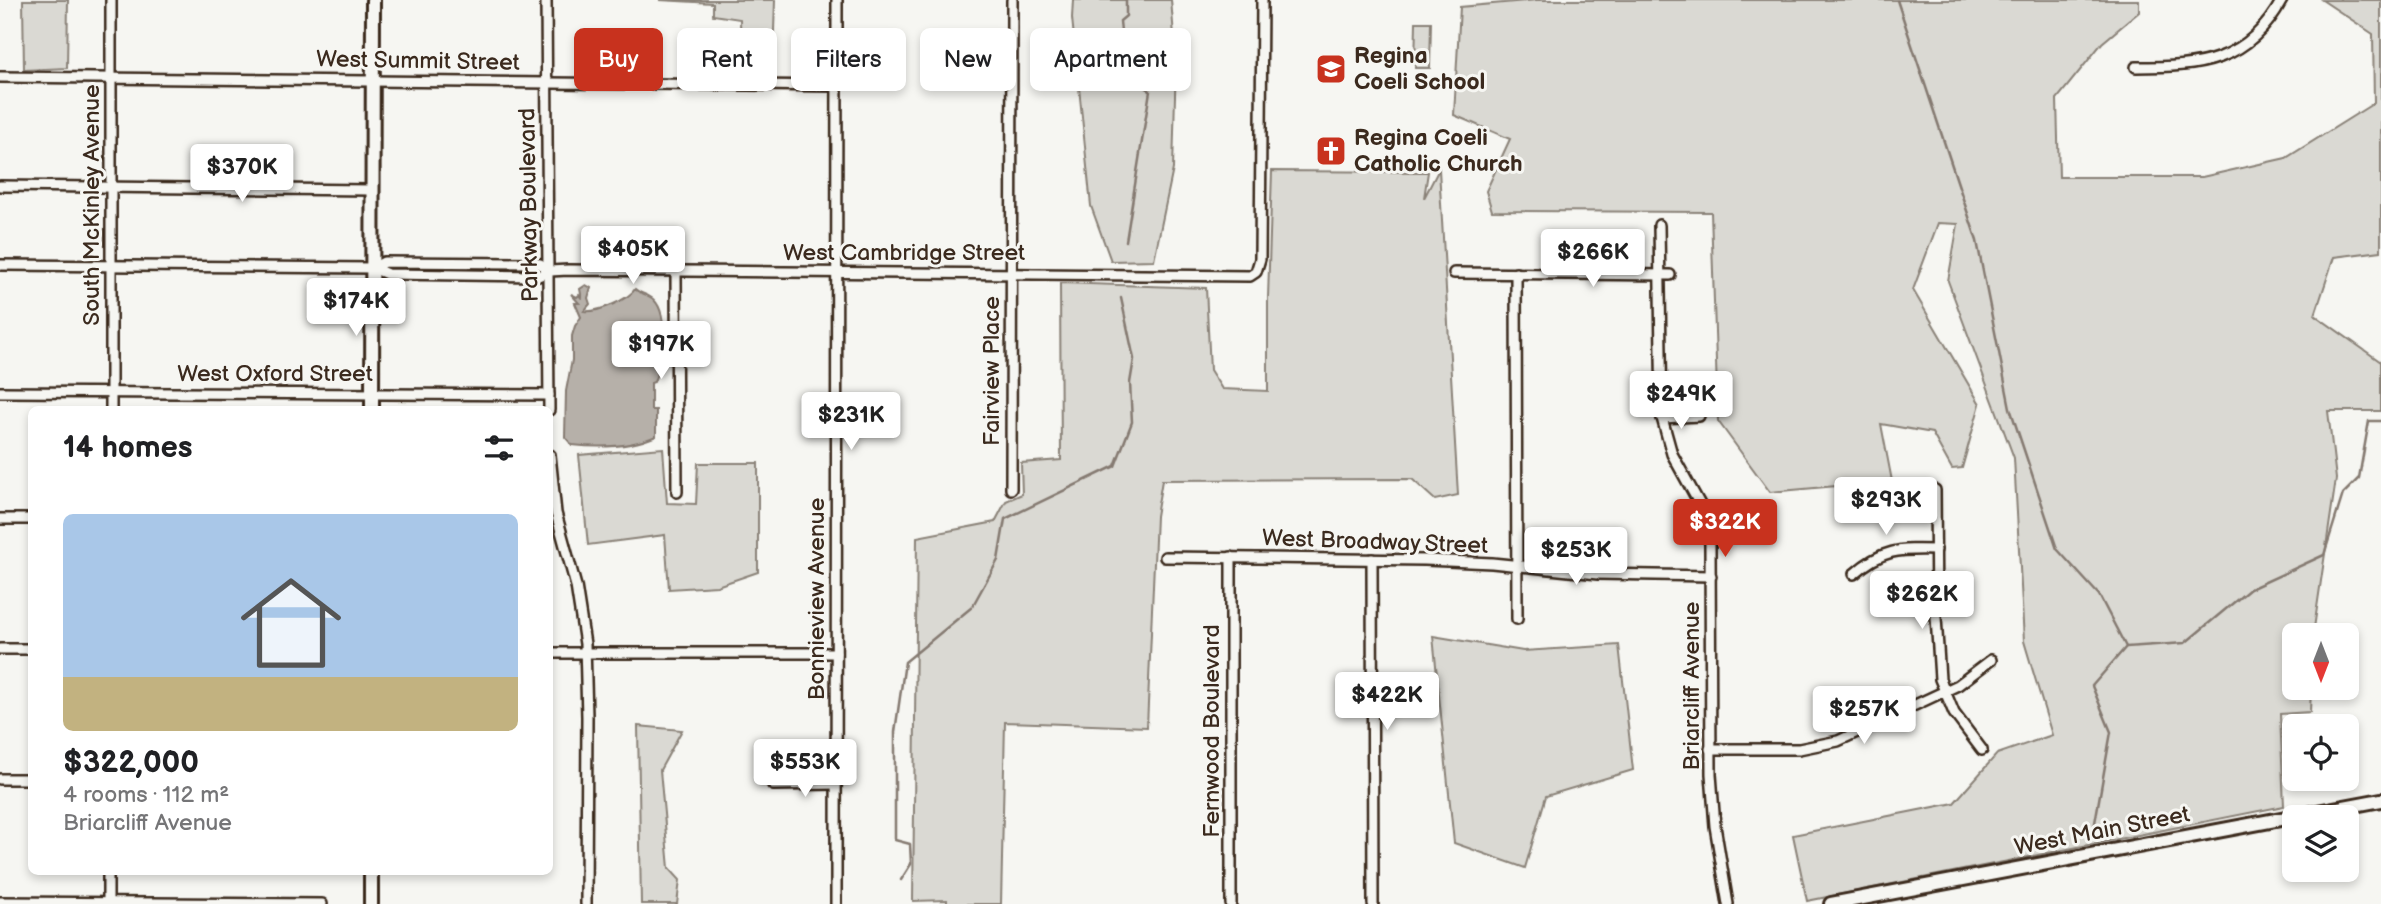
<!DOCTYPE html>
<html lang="en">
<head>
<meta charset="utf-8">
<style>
	body { margin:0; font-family:"Balsamiq Sans",sans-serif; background:#f6f6f6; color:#202124; height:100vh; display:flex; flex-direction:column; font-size:26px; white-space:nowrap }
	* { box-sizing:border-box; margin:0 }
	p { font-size:23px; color:#757577 }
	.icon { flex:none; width:38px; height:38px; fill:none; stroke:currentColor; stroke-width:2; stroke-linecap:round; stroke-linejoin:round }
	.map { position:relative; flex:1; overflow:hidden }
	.drawer { position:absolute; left:28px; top:406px; width:525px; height:469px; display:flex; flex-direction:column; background:#fff; border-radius:10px; box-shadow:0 4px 10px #0003 }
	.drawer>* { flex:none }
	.guide { position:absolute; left:574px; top:28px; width:665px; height:63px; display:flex; gap:14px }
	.needle { width:46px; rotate:180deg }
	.tools { position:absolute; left:2282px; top:623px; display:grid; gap:14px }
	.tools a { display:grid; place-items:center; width:77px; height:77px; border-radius:10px; background:#fff; box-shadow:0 4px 10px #0003; font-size:35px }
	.price { position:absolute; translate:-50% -60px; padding:0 16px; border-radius:7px; background:#fff; color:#222; font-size:23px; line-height:46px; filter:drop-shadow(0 2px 4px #0008) }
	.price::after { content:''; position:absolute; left:50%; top:42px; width:21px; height:16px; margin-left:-10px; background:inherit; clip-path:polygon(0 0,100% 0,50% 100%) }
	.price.on { background:#c8321e; color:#fff }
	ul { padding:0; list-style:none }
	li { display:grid; align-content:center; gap:14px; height:371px; padding:0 35px }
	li+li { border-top:2px solid #e0e0e0 }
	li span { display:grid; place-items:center; height:217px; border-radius:10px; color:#555 }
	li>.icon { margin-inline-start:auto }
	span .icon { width:126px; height:126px; fill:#fffc; stroke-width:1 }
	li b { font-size:30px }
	h2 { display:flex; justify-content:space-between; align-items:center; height:84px; padding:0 35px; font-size:30px }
	.chip { padding:0 24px; border-radius:10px; background:#fff; box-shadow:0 4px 10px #0003; font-size:24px; line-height:63px }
	.chip.on { background:#c8321e; color:#fff }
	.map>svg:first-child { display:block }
</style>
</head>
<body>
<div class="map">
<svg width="2381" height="904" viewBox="0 0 2381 904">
	<rect width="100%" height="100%" fill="#f6f6f2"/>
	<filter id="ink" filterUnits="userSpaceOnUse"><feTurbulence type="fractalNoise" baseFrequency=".0143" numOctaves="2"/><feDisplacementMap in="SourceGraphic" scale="14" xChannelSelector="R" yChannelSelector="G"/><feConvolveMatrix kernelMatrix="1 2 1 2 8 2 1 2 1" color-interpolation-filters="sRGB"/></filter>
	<g filter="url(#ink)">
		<g fill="#dad9d3" stroke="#8a8278" stroke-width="2">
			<polygon points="23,0 68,0 67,68 24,70"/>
			<polygon points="659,0 775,0 773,62 741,65 740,19 713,15 713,3"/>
			<polygon points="1073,0 1171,0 1176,59 1173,169 1154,260 1111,261 1091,206 1072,18"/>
			<polygon points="1537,0 2139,0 2139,12 2102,43 2057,99 2059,177 2202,177 2286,158 2374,103 2373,34 2322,0 2381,0 2381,251 2334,257 2315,315 2381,362 2381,411 2328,411 2336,479 2313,635 2294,635 2294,688 2311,688 2310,712 2280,714 2284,806 1807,901 1793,835 1954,803 1997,754 2052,735 2024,641 2014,458 1948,281 1958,224 1938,223 1913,290 1980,404 1962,468 1952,469 1932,433 1881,424 1892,481 1770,492 1718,421 1711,212 1492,211 1486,191 1510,139 1454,115 1460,7"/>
			<polygon points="1416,22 1431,22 1430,68 1415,68"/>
			<polygon points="1439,169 1458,495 1435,500 1412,479 1162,480 1156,516 1147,727 1005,722 1001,904 947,904 947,900 913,901 917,537 995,522 1006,501 1022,494 1021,463 1061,460 1060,283 1206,288 1210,370 1222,389 1268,391 1268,298 1272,171 1428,172 1424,198"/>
			<polygon points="663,448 667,503 696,504 698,463 758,463 758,572 717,586 669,589 665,535 588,545 579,455"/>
			<polygon points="1433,636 1523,651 1619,645 1633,770 1546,796 1525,868 1454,843"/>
			<polygon points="638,726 682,730 660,770 669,868 680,880 677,904 641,904"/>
		</g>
		<path fill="#b6b0a9" stroke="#857a71" stroke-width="2" d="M586,285L591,288L588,298L590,304L584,311C598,313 629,299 635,289C640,294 649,294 654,300C670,316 662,362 654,382L651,383V410H656V436C632,447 600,448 572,445L565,437L566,391L572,360V336L575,326L581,317L575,303H579L571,294L577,297L579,295L582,299L580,289Z"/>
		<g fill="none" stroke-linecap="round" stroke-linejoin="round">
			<g stroke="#857a71" stroke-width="2.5">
				<polyline points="1126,0 1126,16 1120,21 1124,65 1150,91 1126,241"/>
				<polyline points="1897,0 1977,241 2010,408 2057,549 2099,595 2126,647"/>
				<polyline points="2093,834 2111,732 2092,686 2126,647 2185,643 2250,589 2324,555 2343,494 2359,478 2369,421 2381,421"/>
				<polyline points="901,880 911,864 910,844 895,840 895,732 905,662 972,607 998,560 1005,519 1115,466 1132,422 1130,383 1134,359 1121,298"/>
			</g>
			<g stroke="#3b2a1e" stroke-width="14">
				<g id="street">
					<polyline points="546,0 549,410"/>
					<path d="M2136,67C2200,67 2248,63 2282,0"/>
					<polyline points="0,77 836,86"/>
					<polyline points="0,186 372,190"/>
					<polyline points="1659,225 1662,418 1672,454 1704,512 1710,544 1711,774 1715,826 1728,904"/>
					<polyline points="0,265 373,268 387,274 538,276 550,271 568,270 1250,276 1256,272 1260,259 1262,0"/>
					<polyline points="373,268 384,262 534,263 540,264 550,271"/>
					<polyline points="676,271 677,492"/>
					<polyline points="1454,273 1670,275"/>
					<polyline points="1516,273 1517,619"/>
					<polyline points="0,392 549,395"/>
					<polyline points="111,410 111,0"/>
					<polyline points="1662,418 1699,416"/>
					<polyline points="550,455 556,513 576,586 585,644 587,717 586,904"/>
					<polyline points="1011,489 1012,0"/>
					<polyline points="1935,490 1936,617 1940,679 1954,713 1982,750"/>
					<polyline points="0,519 32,519"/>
					<polyline points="1165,557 1425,560 1492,563 1598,574 1711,576"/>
					<polyline points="1231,557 1231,904"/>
					<polyline points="1372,559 1373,904"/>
					<path d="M1854,574C1882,549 1899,549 1936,550"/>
					<polyline points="0,649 32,649"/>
					<polyline points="550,653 836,653"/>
					<polyline points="1710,749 1799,749 1838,741 1958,685 1991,660"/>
					<polyline points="0,779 32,779"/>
					<polyline points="773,785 836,784"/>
					<polyline points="0,902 322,904"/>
					<polyline points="108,904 108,872"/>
					<polyline points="836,904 837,0"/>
				</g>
			</g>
			<g stroke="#3b2a1e" stroke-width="18">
				<g id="secondary">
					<polyline points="372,410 373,0"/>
					<polyline points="371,904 371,872"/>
					<polyline points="1831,904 2381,800"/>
				</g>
			</g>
			<use href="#street" stroke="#f6f6f2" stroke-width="9"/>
			<use href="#secondary" stroke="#f6f6f2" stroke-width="12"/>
		</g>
	</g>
	<defs>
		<g id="school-square" transform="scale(1.575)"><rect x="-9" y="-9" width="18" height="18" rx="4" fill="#c8321e" stroke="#f6f6f2"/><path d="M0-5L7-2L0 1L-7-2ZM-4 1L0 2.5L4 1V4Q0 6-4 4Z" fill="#fff"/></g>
		<g id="church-square" transform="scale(1.575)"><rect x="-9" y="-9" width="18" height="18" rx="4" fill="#c8321e" stroke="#f6f6f2"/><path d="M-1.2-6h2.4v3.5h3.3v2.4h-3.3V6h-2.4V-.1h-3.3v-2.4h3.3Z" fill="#fff"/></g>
	</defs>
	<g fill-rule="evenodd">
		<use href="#school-square" x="1331" y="69"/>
		<use href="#church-square" x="1331" y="151"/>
	</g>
	<g text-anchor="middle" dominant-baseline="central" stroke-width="6" stroke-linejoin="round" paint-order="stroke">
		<g font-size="23" font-weight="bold" fill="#3b2a1e" stroke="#f6f6f2" text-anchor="start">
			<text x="1354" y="56">Regina<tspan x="1354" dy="26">Coeli School</tspan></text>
			<text x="1354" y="138">Regina Coeli<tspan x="1354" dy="26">Catholic Church</tspan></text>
		</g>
		<g font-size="23" fill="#3b2a1e" stroke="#f6f6f2">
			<text transform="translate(418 61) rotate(1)">West Summit Street</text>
			<text transform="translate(92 205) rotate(-90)">South McKinley Avenue</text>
			<text transform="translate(529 205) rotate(-91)">Parkway Boulevard</text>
			<text x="904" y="253">West Cambridge Street</text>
			<text transform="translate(992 371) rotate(-90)">Fairview Place</text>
			<text x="275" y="374">West Oxford Street</text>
			<text transform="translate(1375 542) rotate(2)">West Broadway Street</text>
			<text transform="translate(817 599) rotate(-90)">Bonnieview Avenue</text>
			<text transform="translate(1692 686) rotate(-90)">Briarcliff Avenue</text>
			<text transform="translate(1212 731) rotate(-90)">Fernwood Boulevard</text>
			<text transform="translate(2102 831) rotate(-11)">West Main Street</text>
		</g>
	</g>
</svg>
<div class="tools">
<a><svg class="needle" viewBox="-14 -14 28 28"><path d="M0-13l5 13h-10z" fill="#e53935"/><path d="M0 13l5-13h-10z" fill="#757577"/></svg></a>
<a><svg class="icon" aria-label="locate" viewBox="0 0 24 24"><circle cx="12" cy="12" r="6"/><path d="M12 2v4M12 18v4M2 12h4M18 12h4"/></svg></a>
<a><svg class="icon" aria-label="layers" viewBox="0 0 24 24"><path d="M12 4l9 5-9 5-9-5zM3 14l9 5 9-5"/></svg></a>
</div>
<b class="price" style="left:242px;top:204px">$370K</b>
<b class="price" style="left:633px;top:286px">$405K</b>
<b class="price" style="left:1593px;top:289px">$266K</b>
<b class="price" style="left:356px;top:338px">$174K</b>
<b class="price" style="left:661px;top:381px">$197K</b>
<b class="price" style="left:1681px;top:431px">$249K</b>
<b class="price" style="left:851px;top:452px">$231K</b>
<b class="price" style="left:1886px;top:537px">$293K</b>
<b class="price on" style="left:1725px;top:559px">$322K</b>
<b class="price" style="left:1576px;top:587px">$253K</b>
<b class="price" style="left:1922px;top:631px">$262K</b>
<b class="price" style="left:1387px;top:732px">$422K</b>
<b class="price" style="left:1864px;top:746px">$257K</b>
<b class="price" style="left:805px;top:799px">$553K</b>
<div class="guide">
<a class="chip on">Buy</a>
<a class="chip">Rent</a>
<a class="chip">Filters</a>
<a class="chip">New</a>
<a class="chip">Apartment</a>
</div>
<section class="drawer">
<h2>14 homes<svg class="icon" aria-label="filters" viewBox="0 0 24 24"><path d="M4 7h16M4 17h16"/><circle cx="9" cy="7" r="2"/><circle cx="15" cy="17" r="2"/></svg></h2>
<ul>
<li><span style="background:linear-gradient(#a9c7e8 75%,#c2b280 0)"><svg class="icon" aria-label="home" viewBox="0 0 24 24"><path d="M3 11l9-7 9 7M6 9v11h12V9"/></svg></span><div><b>$322,000</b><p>4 rooms · 112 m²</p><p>Briarcliff Avenue</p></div></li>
</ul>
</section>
</div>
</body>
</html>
